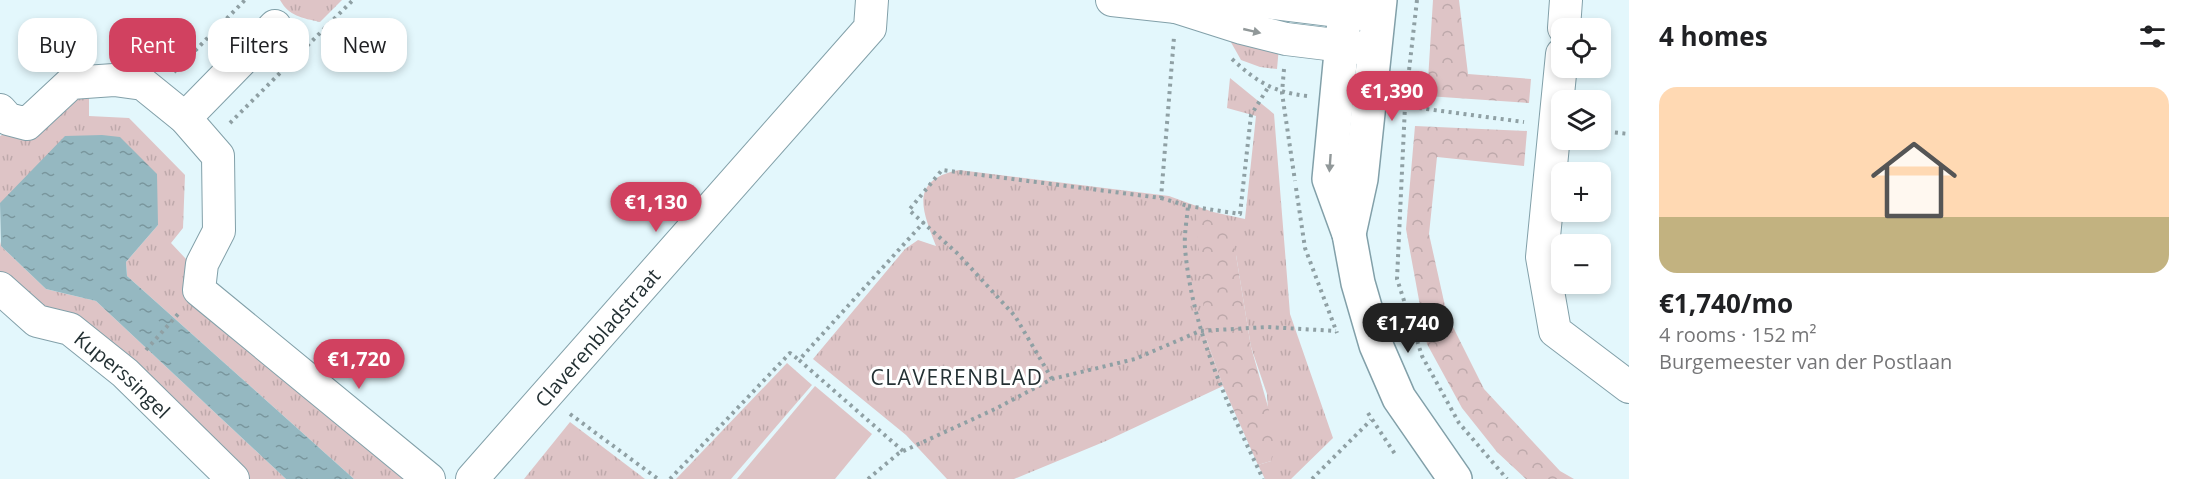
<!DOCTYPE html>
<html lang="en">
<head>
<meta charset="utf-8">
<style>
	body { margin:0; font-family:"Open Sans",sans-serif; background:#f2f2f2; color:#202124; height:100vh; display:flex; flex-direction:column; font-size:22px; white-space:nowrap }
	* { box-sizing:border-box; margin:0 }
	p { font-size:20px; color:#757577 }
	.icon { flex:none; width:33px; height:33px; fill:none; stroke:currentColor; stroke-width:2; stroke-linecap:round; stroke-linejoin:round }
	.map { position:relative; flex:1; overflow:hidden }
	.sheet { display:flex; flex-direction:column; background:#fff; width:570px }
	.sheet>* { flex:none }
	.banner { position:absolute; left:18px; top:18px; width:570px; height:54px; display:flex; gap:12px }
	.buttons { position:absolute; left:1551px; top:18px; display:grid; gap:12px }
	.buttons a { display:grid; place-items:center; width:60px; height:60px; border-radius:12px; background:#fff; box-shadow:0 3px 9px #0003; font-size:30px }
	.price { position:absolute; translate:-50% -51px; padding:0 14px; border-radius:21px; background:#d14160; color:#fff; font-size:20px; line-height:39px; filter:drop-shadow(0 2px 3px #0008) }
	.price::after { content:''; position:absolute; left:50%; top:36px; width:18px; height:14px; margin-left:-9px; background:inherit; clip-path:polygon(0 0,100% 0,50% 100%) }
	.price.active { background:#222; color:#fff }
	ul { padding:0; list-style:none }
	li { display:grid; align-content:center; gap:12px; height:318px; padding:0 30px }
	li span { display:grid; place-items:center; height:186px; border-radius:18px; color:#555 }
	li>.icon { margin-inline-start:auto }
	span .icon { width:108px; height:108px; fill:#fffc; stroke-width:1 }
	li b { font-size:26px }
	h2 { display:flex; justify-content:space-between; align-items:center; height:72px; padding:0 30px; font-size:26px }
	.tag { padding:0 21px; border-radius:18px; background:#fff; box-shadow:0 3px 9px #0003; font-size:21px; line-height:54px }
	.tag.active { background:#d14160; color:#fff }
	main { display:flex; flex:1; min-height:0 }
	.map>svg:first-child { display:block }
</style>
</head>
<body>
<main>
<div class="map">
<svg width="1629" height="479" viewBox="0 0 1629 479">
	<defs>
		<pattern id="grass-tufts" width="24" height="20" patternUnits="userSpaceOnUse" patternTransform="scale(1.5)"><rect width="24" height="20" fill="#dec4c6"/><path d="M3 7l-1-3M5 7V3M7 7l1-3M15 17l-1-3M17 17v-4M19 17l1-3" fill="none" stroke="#bea9ab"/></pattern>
		<pattern id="forest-crowns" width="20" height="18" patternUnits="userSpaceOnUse" patternTransform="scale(1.5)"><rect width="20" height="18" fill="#dec4c6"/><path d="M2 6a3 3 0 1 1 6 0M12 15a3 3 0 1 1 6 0" fill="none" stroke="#bea9ab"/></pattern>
		<pattern id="water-ripples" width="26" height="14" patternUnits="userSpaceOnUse" patternTransform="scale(1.5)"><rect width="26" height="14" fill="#95b8c1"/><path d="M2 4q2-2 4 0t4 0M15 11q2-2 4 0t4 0" fill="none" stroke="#79969d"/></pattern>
	</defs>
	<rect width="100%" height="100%" fill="#e3f7fc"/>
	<g fill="url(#grass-tufts)">
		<path d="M280,0H342L320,22C302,18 289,16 280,0Z"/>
		<polygon points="1228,37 1279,47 1277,69 1260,67 1241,60"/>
		<path d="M1230,78L1274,114L1290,314L1333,438L1291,479H1265L1258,465L1271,461L1267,394L1251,347L1236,255L1206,338L1223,386L1106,441L1014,479H947L906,435L813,359L905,249L918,240L936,246C922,210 909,180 959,170L1169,196L1213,212L1245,219L1256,116L1227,108Z"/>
		<polygon points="77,93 89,95 89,116 129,118 185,175 183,228 171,243 186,259 187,291 410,479 354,479 127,276 126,262 158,225 0,203 0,136"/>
		<polygon points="0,241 1,246 46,289 96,301 286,479 248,479 30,307 0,278"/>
		<polygon points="787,363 812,385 731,479 676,479"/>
		<polygon points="570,422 645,479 524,479"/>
	</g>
	<g fill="url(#forest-crowns)">
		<polygon points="1433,0 1459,0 1468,74 1531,79 1529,103 1427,96"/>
		<polygon points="1415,126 1527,131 1524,166 1437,157 1429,234 1447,315 1484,389 1560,471 1574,479 1526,479 1497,452 1462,408 1427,344 1406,229"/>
		<polygon points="1196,213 1227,226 1236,255 1251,347 1276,435 1271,461 1258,465 1223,386 1206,338"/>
	</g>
	<polygon fill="#dec4c6" points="815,386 872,434 835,479 737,479"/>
	<polygon fill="url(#water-ripples)" points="102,135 120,137 157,174 158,225 126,262 127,276 354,479 286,479 96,301 46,289 1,246 0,203 65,136"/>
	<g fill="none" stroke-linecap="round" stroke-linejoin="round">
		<g stroke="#82a0a9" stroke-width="34">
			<g id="street">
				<polyline points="1112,0 1176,7 1245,0"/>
				<polyline points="1248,0 1371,15"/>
				<polyline points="1176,7 1242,28 1286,39 1368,49"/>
				<polyline points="1564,28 1566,0"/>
				<polyline points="1562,54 1542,257 1555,331 1629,387"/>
				<polyline points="0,110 8,119 27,124 71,83 114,80 143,84 185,118 218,156 219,231 202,264 199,290 429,479"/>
				<polyline points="185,118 275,26"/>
				<path id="s1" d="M0,288L37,321L70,329L125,373L233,479"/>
				<path id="s2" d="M472,479L870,28L872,0"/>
			</g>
		</g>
		<g stroke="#82a0a9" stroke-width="36">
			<g id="secondary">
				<polyline points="1346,0 1329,179 1349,234 1358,283 1376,345 1399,398 1455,479"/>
				<polyline points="1349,234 1361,179 1380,0"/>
			</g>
		</g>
		<g stroke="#8fa0a4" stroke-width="4" stroke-dasharray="3 4.5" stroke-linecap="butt">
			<polyline points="1417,0 1405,106 1397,279 1422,356 1459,423 1507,479"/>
			<polyline points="301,40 308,45 353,0"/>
			<path d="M1232,59C1257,82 1273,92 1307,96"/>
			<polyline points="1284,69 1282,93 1295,181"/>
			<polyline points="174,72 245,0"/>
			<polyline points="1404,106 1524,122"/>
			<polyline points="230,123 308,45"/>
			<polyline points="1600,131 1629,134"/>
			<polyline points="1296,188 1305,248 1337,333"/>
			<path d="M1161,198L1188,206C1187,219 1184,234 1185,248C1192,331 1228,405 1263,479"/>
			<polyline points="1188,206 1240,214 1251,115 1269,86"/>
			<polyline points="146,350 179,313"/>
			<polyline points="1052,379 1015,316 958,254 909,210 942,170 1161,198 1174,37"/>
			<polyline points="1368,413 1395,454"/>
			<polyline points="570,414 658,479"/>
			<polyline points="903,451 799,360 924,222"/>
			<polyline points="670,479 790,353 799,360"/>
			<polyline points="868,479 899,453 995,409 1052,379 1135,359 1200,331 1267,327 1336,331"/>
			<polyline points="1312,479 1371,420"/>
		</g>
		<use href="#street" stroke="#fff" stroke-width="32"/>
		<use href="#secondary" stroke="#fff" stroke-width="33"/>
	</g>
	<defs><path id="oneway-solid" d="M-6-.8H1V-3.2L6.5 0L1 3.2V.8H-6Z" transform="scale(1.5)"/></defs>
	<g fill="#919899">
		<use href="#oneway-solid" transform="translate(1252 31) rotate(13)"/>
		<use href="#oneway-solid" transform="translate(1330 163) rotate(94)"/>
	</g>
	<g text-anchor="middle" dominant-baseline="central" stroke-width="6" stroke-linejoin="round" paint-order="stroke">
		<g font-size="20" fill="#233033" stroke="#fff">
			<text stroke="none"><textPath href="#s2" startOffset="189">Claverenbladstraat</textPath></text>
			<text stroke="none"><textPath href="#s1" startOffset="153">Kuperssingel</textPath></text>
		</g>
		<g font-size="21" letter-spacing="1.5" fill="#233033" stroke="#fff">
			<text x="957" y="377">CLAVERENBLAD</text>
		</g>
	</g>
</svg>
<div class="buttons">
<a><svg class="icon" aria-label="locate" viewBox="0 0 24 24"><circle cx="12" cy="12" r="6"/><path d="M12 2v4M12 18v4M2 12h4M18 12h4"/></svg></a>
<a><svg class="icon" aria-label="layers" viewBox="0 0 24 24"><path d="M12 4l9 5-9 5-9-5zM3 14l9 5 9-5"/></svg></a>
<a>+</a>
<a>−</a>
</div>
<b class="price" style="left:1392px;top:122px">€1,390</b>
<b class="price" style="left:656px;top:233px">€1,130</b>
<b class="price active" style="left:1408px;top:354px">€1,740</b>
<b class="price" style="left:359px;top:390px">€1,720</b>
<div class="banner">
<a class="tag">Buy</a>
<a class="tag active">Rent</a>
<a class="tag">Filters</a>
<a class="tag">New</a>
</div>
</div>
<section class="sheet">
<h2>4 homes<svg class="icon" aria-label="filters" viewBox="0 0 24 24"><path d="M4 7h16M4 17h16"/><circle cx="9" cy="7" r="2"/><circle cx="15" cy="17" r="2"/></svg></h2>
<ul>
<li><span style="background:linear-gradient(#ffd9b3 70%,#c2b280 0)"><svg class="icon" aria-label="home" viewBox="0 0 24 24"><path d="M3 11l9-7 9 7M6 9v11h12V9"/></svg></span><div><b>€1,740/mo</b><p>4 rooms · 152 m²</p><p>Burgemeester van der Postlaan</p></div></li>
</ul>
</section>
</main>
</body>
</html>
